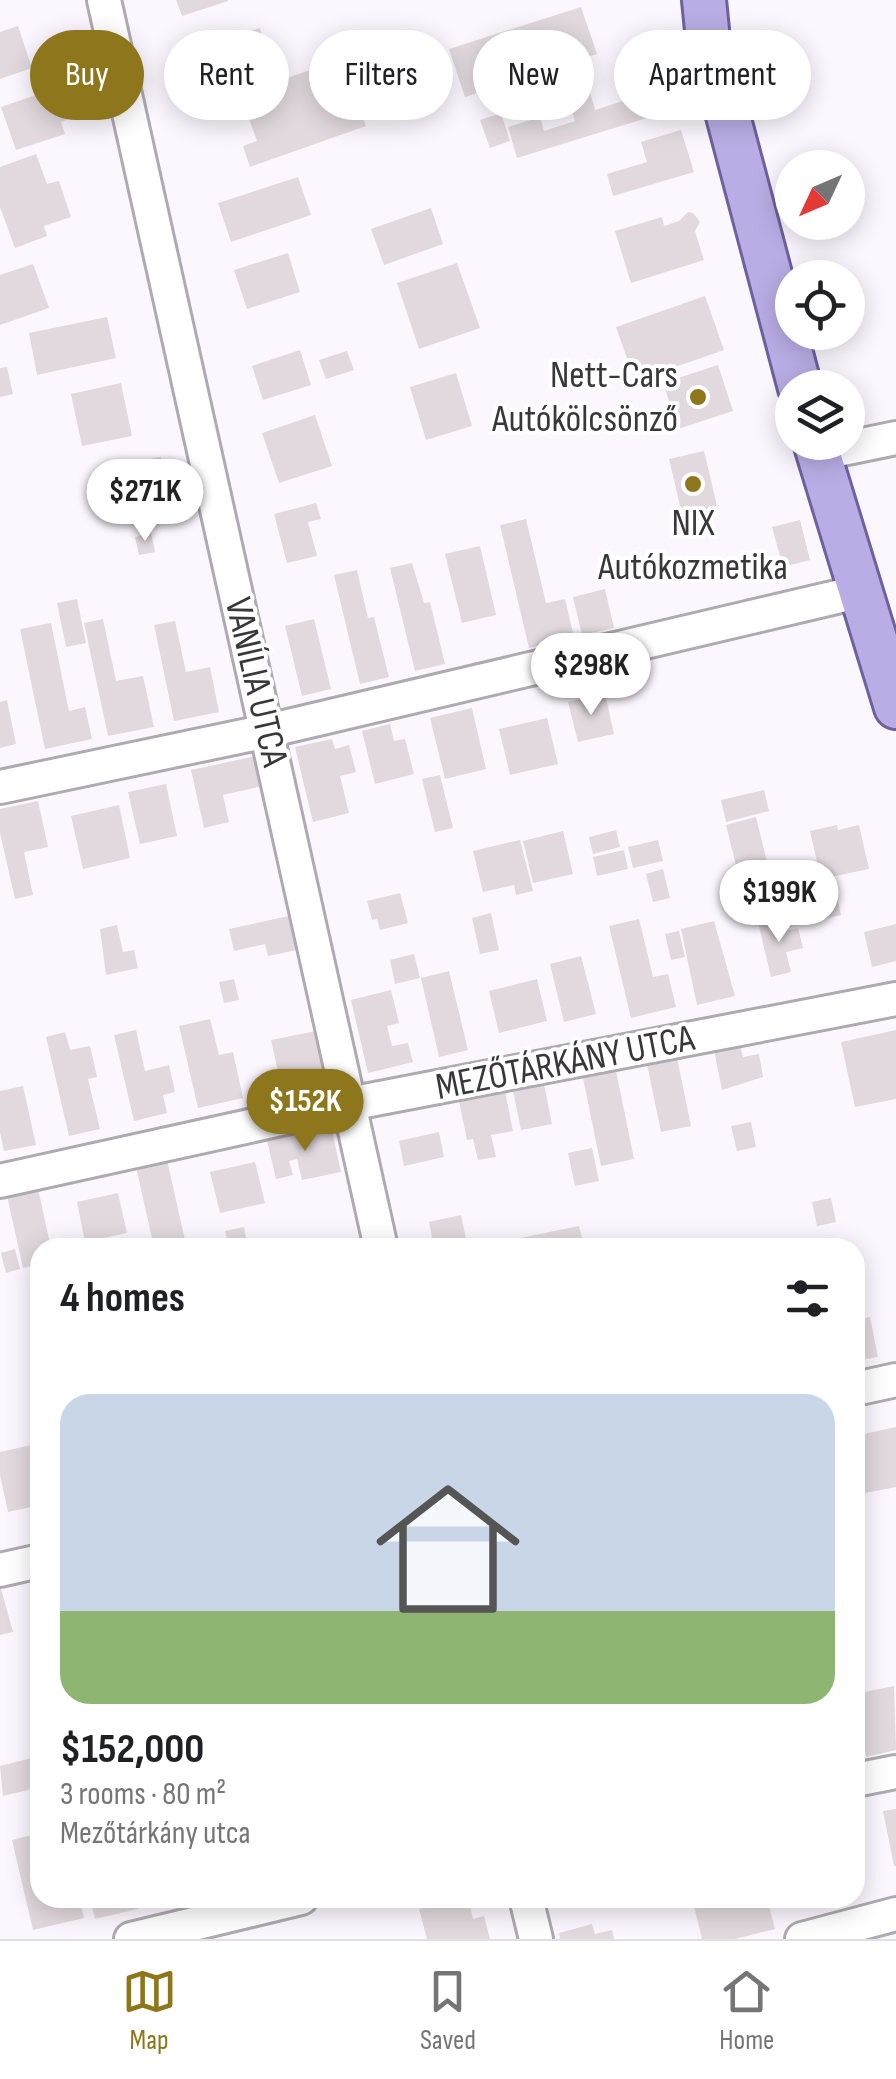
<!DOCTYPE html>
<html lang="en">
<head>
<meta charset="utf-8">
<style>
	body { margin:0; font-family:"Sofia Sans Condensed",sans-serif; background:#f2f2f2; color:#202124; height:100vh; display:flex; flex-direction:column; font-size:38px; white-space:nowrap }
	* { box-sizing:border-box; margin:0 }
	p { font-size:32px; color:#757577 }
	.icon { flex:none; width:55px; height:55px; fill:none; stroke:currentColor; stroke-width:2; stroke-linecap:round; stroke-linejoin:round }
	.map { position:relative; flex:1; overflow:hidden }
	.details { position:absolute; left:30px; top:1238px; width:835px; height:670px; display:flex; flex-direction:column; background:#fff; border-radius:30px; box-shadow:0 5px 25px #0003 }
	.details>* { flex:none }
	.top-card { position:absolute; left:30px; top:30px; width:838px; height:90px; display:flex; gap:20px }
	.needle { width:65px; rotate:226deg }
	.controls { position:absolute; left:775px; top:150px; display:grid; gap:20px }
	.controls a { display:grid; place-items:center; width:90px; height:90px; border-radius:50%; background:#fff; box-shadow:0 5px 25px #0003; font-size:50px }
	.price { position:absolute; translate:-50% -85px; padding:0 22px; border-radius:35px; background:#fff; color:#222; font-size:32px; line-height:65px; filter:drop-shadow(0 2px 5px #0008) }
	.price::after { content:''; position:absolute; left:50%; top:60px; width:30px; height:22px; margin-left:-15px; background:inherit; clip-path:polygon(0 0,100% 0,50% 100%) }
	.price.selected { background:#8d761b; color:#fff }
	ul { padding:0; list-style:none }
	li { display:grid; align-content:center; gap:20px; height:530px; padding:0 30px }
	li span { display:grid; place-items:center; height:310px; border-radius:30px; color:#555 }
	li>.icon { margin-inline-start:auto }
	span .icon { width:180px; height:180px; fill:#fffc; stroke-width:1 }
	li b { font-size:42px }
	h2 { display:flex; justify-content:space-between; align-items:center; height:120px; padding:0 30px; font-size:42px }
	.chip { padding:0 35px; border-radius:45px; background:#fff; box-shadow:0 5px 25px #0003; font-size:35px; line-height:90px }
	.chip.selected { background:#8d761b; color:#fff }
	.menu { display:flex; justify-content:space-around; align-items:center; height:140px; border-top:2px solid #e0e0e0; background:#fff; font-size:28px; color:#757577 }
	.menu a { display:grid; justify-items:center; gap:5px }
	.menu .selected { color:#8d761b }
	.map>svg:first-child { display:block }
</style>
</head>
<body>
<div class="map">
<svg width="896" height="1939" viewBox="0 0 896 1939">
	<rect width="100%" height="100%" fill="#fcf7fe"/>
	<g fill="#e1d9dd">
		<polygon points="176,0 228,0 228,1 182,16"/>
		<polygon points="581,7 597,54 465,97 449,49"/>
		<polygon points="18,26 32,68 0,79 0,32"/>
		<polygon points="260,28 272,68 228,81 216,41"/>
		<polygon points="401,59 413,90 390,99 378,68"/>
		<polygon points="661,63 676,109 517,158 508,127 540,117 544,131 575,121 568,99 590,92 595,110 623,101 616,77"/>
		<polygon points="313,69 326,106 355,96 366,126 250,167 243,146 257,141 240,94"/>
		<polygon points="71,83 79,107 69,110 71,118 61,122 65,134 16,150 1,107"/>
		<polygon points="501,113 510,141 490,148 480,120"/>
		<polygon points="681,130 694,172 613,196 607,174 647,162 641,142"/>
		<polygon points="36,154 47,184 59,181 71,217 44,226 47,236 15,248 0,207 0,167"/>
		<polygon points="298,177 311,215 231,242 218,203"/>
		<polygon points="431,208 443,244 384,265 371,229"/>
		<polygon points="688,212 693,213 700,222 695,231 704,260 631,283 615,231 662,217 664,226 679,221"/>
		<polygon points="288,253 300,292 247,309 234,270"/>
		<polygon points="457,263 480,328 419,349 397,283"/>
		<polygon points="33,264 49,308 0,325 0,275"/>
		<polygon points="705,296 724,350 635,381 616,327"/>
		<polygon points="107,317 116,358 37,375 29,333"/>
		<polygon points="300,350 311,385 263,400 252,366"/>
		<polygon points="347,351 354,370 326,379 319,360"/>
		<polygon points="718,365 733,411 678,429 663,383"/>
		<polygon points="7,367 13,394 0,397 0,368"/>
		<polygon points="456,373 472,426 426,440 410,387"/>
		<polygon points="121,383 132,436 82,446 71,394"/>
		<polygon points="315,415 332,466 279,483 262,433"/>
		<polygon points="704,451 718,510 683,518 669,459"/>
		<polygon points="161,457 170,501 110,513 101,469"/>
		<polygon points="316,503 321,519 308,522 317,556 287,563 274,514"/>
		<polygon points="526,519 546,603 565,599 574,637 529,648 500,525"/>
		<polygon points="800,520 810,560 783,567 772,527"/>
		<polygon points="151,533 155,552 139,555 135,537"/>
		<polygon points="480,546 496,615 462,623 445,554"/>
		<polygon points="412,563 424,603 430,602 445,664 415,671 390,568"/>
		<polygon points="357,570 368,618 374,617 389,677 360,684 334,575"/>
		<polygon points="605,589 614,628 582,635 573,597"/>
		<polygon points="77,599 86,643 66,647 57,603"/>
		<polygon points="103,619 116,681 143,676 154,727 108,736 84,623"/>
		<polygon points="314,619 331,689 302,696 285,626"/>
		<polygon points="175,621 186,672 210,667 219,712 174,721 154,625"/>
		<polygon points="51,623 69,711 85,707 92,739 45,749 20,629"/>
		<polygon points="605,693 614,734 578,742 568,702"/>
		<polygon points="7,700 16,744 0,748 0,702"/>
		<polygon points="472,708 486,769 445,779 430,718"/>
		<polygon points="547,718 558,764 510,775 499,729"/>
		<polygon points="390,724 394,741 405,739 414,774 375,784 362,731"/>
		<polygon points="332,739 335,749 349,745 356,772 340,776 349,813 313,822 295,747"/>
		<polygon points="256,756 262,786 223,795 229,822 204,828 191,770"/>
		<polygon points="440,775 453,828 435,832 422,779"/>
		<polygon points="166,784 177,836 140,844 128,792"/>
		<polygon points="764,790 769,811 726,822 721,800"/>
		<polygon points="38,801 48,847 24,852 33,895 15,899 0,833 0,809"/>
		<polygon points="119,805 130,858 83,869 71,816"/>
		<polygon points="756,817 772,882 742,889 726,825"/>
		<polygon points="837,825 838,830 859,825 869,869 821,879 810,831"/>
		<polygon points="616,830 620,847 593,854 589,837"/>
		<polygon points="563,831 573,874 533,883 523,841"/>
		<polygon points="520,840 533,891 516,895 514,885 483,892 473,851"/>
		<polygon points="658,840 663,861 633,868 628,847"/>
		<polygon points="624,850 628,869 597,876 593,857"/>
		<polygon points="663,869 670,898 653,902 646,874"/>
		<polygon points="835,888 841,915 809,922 805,908 792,912 789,899"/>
		<polygon points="400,893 408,923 380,930 377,919 372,920 367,901"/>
		<polygon points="491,913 499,950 480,954 472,918"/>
		<polygon points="289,916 297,950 268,956 265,944 234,951 229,929"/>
		<polygon points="779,917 782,932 798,928 803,948 786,952 791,972 771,977 758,922"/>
		<polygon points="639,919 653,977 668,974 676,1007 631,1018 609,926"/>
		<polygon points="714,921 735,996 697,1005 681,929"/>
		<polygon points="896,924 896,961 872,967 864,932"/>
		<polygon points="117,925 123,952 134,950 138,968 106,975 100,929"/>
		<polygon points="679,931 685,957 671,960 665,934"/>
		<polygon points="414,954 420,978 395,984 390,960"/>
		<polygon points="581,956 596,1014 564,1022 550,964"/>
		<polygon points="449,971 468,1050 439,1057 421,978"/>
		<polygon points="234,979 239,1000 224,1003 219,982"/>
		<polygon points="537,979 547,1021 499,1033 489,991"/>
		<polygon points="391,990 399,1023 387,1026 392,1046 408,1043 413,1062 368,1073 351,1000"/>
		<polygon points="210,1019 219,1055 233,1052 243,1098 198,1108 179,1026"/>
		<polygon points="136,1030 145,1071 169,1065 175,1092 163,1095 167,1113 134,1121 114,1035"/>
		<polygon points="896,1030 896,1099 855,1107 841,1042"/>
		<polygon points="316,1031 327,1080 282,1090 271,1040"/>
		<polygon points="65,1032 70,1050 90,1046 97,1077 88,1079 100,1129 69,1136 46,1037"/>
		<polygon points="739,1040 743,1057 759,1054 763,1077 722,1090 713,1045"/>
		<polygon points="676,1053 691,1126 661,1132 646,1059"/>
		<polygon points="615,1066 634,1159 601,1166 582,1073"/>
		<polygon points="543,1079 552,1124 521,1130 512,1086"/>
		<polygon points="23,1086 36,1145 4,1151 0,1132 0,1091"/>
		<polygon points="505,1091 513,1131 491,1135 496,1157 478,1160 473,1139 467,1140 459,1101"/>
		<polygon points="751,1122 756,1147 737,1151 731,1126"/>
		<polygon points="331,1126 341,1172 302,1180 297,1159 289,1161 293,1175 276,1179 267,1140"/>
		<polygon points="439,1132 444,1157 404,1166 399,1141"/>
		<polygon points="592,1148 599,1181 575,1186 568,1153"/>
		<polygon points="167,1160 185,1240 154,1247 136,1167"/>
		<polygon points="255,1162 265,1203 220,1213 210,1172"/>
		<polygon points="38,1189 51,1248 40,1248 40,1264 23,1268 7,1196"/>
		<polygon points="118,1193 127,1233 85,1242 77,1202"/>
		<polygon points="831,1198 836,1222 817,1226 812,1202"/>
		<polygon points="461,1215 468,1248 434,1248 429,1222"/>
		<polygon points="579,1226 583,1243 560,1248 512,1248 511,1240"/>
		<polygon points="244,1227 248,1248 229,1248 225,1231"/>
		<polygon points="15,1249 20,1269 6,1273 1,1253"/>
		<polygon points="870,1317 878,1357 855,1361 855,1320"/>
		<polygon points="896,1427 896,1487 865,1493 855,1436"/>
		<polygon points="36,1444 40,1462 40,1505 8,1512 0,1475 0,1452"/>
		<polygon points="0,1585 13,1632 0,1635"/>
		<polygon points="40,1605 40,1644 38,1644 30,1607"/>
		<polygon points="894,1686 896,1750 866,1757 855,1694"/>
		<polygon points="40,1756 40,1787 3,1796 0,1766"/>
		<polygon points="896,1809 896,1866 894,1866 883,1811"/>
		<polygon points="40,1833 40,1898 79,1898 84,1918 33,1930 12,1840"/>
		<polygon points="90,1898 135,1898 138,1909 95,1919"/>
		<polygon points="468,1898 473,1919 484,1916 490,1939 427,1939 419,1909"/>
		<polygon points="692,1898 767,1898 775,1929 735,1939 702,1939"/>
		<polygon points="592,1924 595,1934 612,1930 614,1939 560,1939 559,1933"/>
	</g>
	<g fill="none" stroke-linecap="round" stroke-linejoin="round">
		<g stroke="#afaab1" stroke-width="38">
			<g id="minor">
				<polyline points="104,0 381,1248"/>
				<polyline points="818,454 896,438"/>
				<polyline points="0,787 267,731 862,591"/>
				<polyline points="0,1181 349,1104 896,999"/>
				<polyline points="855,1389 896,1380"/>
				<polyline points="0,1570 40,1561"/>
				<polyline points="855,1780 896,1772"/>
				<polyline points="526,1898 536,1939"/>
				<polyline points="131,1939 301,1898"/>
				<polyline points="802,1939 896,1914"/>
			</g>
		</g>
		<g stroke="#6f619e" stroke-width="48">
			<g id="major">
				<polyline points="704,0 708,40 800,388"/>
				<polyline points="815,442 896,707"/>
			</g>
		</g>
		<use href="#minor" stroke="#fff" stroke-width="32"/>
		<use href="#major" stroke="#baade5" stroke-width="42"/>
	</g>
	<g fill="#8d761b" stroke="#fff" stroke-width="4">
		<circle cx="698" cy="397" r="10"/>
		<circle cx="693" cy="484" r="10"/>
	</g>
	<g text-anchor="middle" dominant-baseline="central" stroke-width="8" stroke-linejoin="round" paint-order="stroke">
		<g font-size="38" fill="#393739" stroke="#fff" text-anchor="end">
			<text x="678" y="375">Nett-Cars<tspan x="678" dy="44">Autókölcsönző</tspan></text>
			<text x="693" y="523" text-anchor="middle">NIX<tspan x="693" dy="44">Autókozmetika</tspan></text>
		</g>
		<g font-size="38" fill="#393739" stroke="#fff">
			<text transform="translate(256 682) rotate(77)">VANÍLIA UTCA</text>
			<text transform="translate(565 1063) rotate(-11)">MEZŐTÁRKÁNY UTCA</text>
		</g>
	</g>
</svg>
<div class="controls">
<a><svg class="needle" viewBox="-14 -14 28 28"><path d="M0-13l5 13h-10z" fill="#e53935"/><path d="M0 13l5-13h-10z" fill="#757577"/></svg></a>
<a><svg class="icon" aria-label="locate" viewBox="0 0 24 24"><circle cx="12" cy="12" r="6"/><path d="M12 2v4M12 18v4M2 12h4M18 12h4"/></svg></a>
<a><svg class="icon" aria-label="layers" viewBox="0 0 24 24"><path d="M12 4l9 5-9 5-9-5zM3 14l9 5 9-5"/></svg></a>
</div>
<b class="price" style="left:145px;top:544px">$271K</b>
<b class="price" style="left:591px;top:718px">$298K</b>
<b class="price" style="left:779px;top:945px">$199K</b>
<b class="price selected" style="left:305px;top:1154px">$152K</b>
<div class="top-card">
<a class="chip selected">Buy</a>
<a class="chip">Rent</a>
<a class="chip">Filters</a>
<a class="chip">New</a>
<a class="chip">Apartment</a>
</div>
<section class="details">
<h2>4 homes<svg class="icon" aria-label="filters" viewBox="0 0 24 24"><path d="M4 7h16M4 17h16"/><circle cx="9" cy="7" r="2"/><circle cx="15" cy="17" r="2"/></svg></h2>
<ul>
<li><span style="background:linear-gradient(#c9d6e8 70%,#8fb573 0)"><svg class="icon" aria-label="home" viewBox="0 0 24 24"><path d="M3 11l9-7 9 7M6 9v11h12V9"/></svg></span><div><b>$152,000</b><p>3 rooms · 80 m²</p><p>Mezőtárkány utca</p></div></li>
</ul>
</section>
</div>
<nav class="menu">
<a class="selected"><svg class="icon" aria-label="map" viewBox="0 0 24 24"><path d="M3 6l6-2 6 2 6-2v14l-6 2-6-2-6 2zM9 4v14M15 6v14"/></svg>Map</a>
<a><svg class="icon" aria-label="saved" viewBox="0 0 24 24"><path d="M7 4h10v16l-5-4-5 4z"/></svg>Saved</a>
<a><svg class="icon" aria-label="home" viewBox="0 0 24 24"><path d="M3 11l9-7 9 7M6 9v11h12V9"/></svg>Home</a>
</nav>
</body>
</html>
